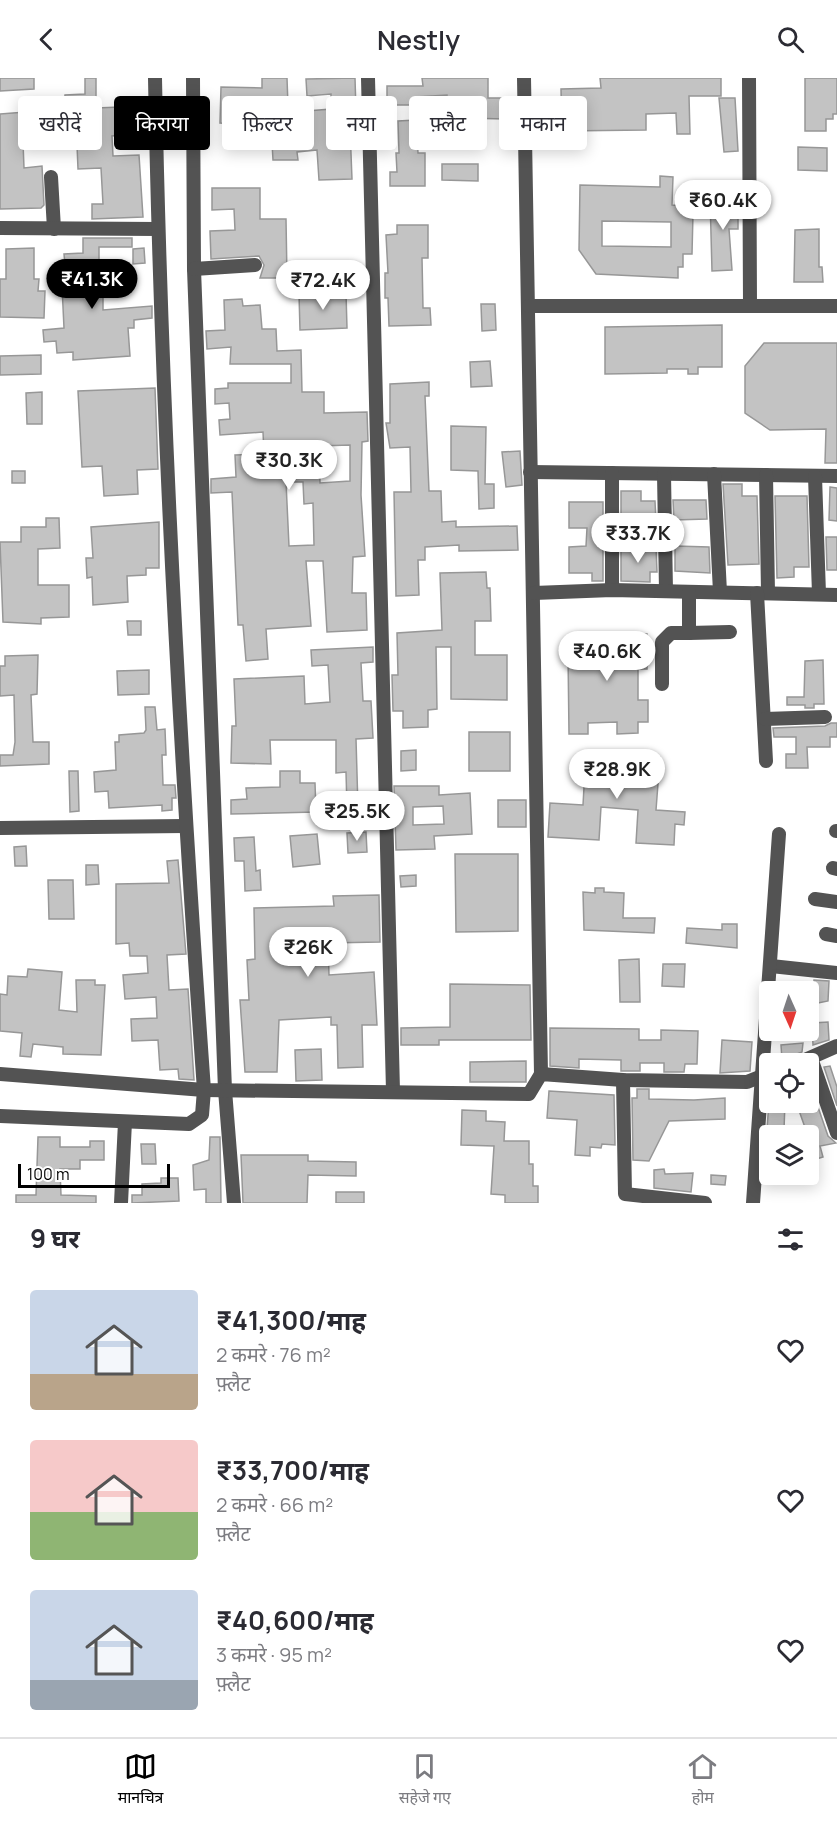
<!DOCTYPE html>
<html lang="hi">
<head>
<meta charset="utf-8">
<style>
	body { margin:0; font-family:Manrope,"Noto Sans Devanagari",sans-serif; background:#f2f2f3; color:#2b2b33; height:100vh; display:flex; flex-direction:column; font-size:22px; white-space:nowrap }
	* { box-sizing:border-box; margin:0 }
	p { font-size:20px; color:#7c7c81 }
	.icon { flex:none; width:33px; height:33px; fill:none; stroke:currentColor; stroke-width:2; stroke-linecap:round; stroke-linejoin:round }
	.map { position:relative; height:1125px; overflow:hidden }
	.details { display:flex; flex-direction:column; background:#fff; flex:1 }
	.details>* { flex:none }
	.guide { position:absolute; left:18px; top:18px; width:801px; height:54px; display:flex; gap:12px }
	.needle { width:39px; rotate:177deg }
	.controls { position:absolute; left:759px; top:903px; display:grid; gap:12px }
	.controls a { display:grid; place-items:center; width:60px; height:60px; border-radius:6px; background:#fff; box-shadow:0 3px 15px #0003; font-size:30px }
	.scale { position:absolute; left:18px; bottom:15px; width:152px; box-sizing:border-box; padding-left:6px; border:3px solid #000; border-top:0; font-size:16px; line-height:21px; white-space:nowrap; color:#000; -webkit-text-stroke:4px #fff; paint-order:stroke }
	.price { position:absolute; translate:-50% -51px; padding:0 14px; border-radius:21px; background:#fff; color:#222; font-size:20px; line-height:39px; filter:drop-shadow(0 2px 3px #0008) }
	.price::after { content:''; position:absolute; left:50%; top:36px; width:18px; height:14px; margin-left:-9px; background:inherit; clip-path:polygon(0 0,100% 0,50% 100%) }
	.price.active { background:#000; color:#fff }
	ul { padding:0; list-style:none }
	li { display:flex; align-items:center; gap:18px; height:150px; padding:0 30px }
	li span { display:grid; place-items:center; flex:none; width:168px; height:120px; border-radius:6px; color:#555 }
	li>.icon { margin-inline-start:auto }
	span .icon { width:72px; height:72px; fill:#fffc; stroke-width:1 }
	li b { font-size:26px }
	h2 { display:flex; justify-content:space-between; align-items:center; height:72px; padding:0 30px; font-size:26px }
	.pill { padding:0 21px; border-radius:6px; background:#fff; box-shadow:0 3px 15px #0003; font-size:21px; line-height:54px }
	.pill.active { background:#000; color:#fff }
	header { display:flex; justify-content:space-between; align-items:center; height:78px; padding:0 30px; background:#fff; font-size:27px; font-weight:600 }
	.dock { display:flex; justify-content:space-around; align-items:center; height:84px; border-top:2px solid #e1e1e2; background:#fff; font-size:16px; color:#7c7c81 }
	.dock a { display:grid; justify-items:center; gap:3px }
	.dock .active { color:#000 }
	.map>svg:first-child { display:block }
</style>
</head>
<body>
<header><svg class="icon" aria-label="back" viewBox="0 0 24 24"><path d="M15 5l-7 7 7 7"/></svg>Nestly<svg class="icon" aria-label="search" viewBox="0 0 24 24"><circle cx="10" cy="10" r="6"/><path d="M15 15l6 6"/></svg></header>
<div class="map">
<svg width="837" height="1125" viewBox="0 0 837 1125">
	<rect width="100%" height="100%" fill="#fff"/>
	<g fill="#c3c3c3" stroke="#979797" stroke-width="1.5" fill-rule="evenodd">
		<polygon points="0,0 34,0 34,11 0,13"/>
		<polygon points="85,0 96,0 96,30 145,28 145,39 139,39 140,55 112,58 113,78 139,77 143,139 92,141 92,126 103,126 101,90 78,91 77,67 97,66 99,45 63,45 65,17 85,16"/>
		<polygon points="262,0 287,0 288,28 284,28 282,63 307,62 307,33 331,31 331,16 307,18 306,1 355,0 356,33 345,33 345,50 350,50 352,101 319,102 317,72 297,74 298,82 273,82 272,65 238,64 239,46 220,45 221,9 262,10"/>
		<polygon points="422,0 488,0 488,20 504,20 505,41 463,40 463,26 451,27 451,20 447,20 447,17 416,19 416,27 387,27 387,8 423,8"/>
		<polygon points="600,0 721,0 721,18 689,18 690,56 677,56 676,35 646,36 646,52 562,53 561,11 601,10"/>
		<polygon points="805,0 837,0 837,36 833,36 833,41 826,41 826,53 805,53"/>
		<polygon points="719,20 735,20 738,73 724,74"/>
		<polygon points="38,33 40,63 23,64 24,90 42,88 44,127 41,130 0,131 0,36"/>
		<polygon points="416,42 418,75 425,75 425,108 390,108 390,94 397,94 396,75 399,75 398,43"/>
		<polygon points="798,69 827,70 827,93 798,92"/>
		<polygon points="442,86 478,86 478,103 442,102"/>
		<path d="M660,98L673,99L672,127L684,128V136H693L692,176H683V189H678V200L596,196L579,172L580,107L660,109ZM602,143L671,144V169L602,168Z"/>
		<polygon points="212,110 260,110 260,141 286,141 287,200 260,200 264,187 259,178 211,181 210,153 235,152 234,131 212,132"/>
		<polygon points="710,119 738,119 738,151 729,151 732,192 712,193"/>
		<polygon points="397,147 428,147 428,180 422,180 423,230 430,230 431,247 389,248 388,220 385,220 385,195 388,195 386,157 397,156"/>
		<polygon points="819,151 819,189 822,189 823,204 794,204 795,152"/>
		<polygon points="83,160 132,160 132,169 99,169 99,194 81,194 82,218 103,217 103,232 152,228 152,240 134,242 134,250 128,250 130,278 73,282 73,274 57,275 56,263 44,264 43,252 64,250 61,187 65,187 64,176 83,175"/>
		<polygon points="34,170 34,201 39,201 38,213 45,213 44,240 0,239 0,201 6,201 6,171"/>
		<polygon points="144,170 145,185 133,186 133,171"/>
		<polygon points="346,215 347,250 300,252 299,216"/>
		<path d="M242,221L243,228L260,227L262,251H276L277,273L301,272L302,314H324V335L367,334L368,363L362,364L361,417L365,478L353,479L352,515H366L367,552L327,554L323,483H306L311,548L266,551L268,581L246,583L243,547H238L232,414L211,415V401L236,399L235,377L264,376L263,354L220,357L219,342L230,341L229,325L215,326V311L228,310V305H291V286H230L231,269L207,271L206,253L225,252L224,222ZM350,367V403L320,405L319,368ZM286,404H303L304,426L313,425L314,467L289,468Z"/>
		<polygon points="481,226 495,226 496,252 482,253"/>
		<polygon points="722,247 722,289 698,289 698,296 688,296 688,291 667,291 667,295 605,296 605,249"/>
		<polygon points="764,265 837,265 837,385 825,385 826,351 770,352 745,335 745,288"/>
		<polygon points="41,277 41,296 0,297 0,278"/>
		<polygon points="490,283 492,308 471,309 470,284"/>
		<polygon points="429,304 429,318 425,318 429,413 441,413 442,444 456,443 456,449 517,448 518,472 459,473 459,467 425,469 425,482 418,482 419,517 396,518 394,414 411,414 410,369 390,370 386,345 390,345 390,306"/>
		<polygon points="155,310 158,391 137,392 138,416 104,418 102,388 82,389 78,313"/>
		<polygon points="42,314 42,346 27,346 26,315"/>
		<polygon points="451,348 486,349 485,406 494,406 494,430 479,431 478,393 451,392"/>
		<polygon points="520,373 522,407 506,409 502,374"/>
		<rect x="12" y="393" width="13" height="12"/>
		<polygon points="723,406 742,406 742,418 757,418 759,486 728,487"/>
		<polygon points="830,409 837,410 837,443 829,442"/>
		<polygon points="621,413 641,413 641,423 655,423 656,444 621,444"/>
		<polygon points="775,418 807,418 809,489 794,489 794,499 777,500"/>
		<polygon points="673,422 706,422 707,441 674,442"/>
		<polygon points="569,424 603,424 603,503 592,503 592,495 569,495 569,469 586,468 587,450 569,450"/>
		<polygon points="46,440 59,440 60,470 38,471 38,507 69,507 69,539 41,540 41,546 3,544 0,464 21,464 21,449 46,449"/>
		<polygon points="159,444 159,490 146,490 146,497 127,498 128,524 93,527 92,499 87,500 86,480 93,480 91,449"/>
		<polygon points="826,459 837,459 837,492 827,492"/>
		<polygon points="675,468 709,469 710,495 675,493"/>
		<polygon points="621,469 656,469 657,494 650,494 650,504 621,503"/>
		<polygon points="486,494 487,510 490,510 491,543 475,543 475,577 507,577 507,622 451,621 451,569 436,569 437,631 428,632 428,649 403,650 403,633 393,633 392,597 398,597 397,555 442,552 440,495"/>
		<polygon points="127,543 141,543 141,557 128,557"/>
		<polygon points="578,556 647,556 647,591 638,591 638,622 648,622 648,644 638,644 638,655 617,656 617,644 588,645 588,656 569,656 568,576 578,576"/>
		<polygon points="373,569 373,584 361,585 363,623 371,623 373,660 356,661 358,730 347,730 346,694 336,695 336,662 270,662 271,686 231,685 232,648 236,648 234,601 304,598 305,626 330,624 328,587 312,588 311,572"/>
		<polygon points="38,577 37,616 31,617 33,664 49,664 49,686 0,688 0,677 13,677 15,664 14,617 0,618 0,588 5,588 5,578"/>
		<polygon points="823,582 824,626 814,626 814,630 805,630 805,627 787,627 787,619 804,619 805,583"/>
		<polygon points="149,592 149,616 118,617 117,593"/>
		<polygon points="145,629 155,629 157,652 165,651 166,677 162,677 163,707 175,707 176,720 172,720 172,732 162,733 162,727 109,730 108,713 95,714 94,694 116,692 115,664 119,664 119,657 144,655 146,652"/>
		<polygon points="831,645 837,645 837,659 830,659 830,669 807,669 808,690 786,690 786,676 796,676 796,659 774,659 773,650 825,648"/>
		<rect x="469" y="654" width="41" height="39"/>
		<polygon points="416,672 416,692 401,693 401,673"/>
		<polygon points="586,674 660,679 656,732 685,734 684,747 675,746 674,767 636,765 638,732 601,729 599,762 548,759 550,725 583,727"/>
		<polygon points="69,693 78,693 79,733 70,734"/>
		<polygon points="280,693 300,693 300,705 315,705 316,734 231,736 231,722 247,721 246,710 280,709"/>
		<path d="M394,708H439V717L470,715L472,756L434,758L435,771L396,772ZM443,728L444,746L413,747V729Z"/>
		<rect x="498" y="722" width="28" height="27"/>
		<polygon points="366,754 367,774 348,775 347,755"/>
		<polygon points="317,756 320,786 293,789 290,758"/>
		<polygon points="254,759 256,793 260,792 261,812 245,813 244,783 235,783 234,760"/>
		<polygon points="26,768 27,788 15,788 14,769"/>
		<polygon points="455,776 518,776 518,853 456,854"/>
		<polygon points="178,782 186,876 167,877 169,912 188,911 194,1002 179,1001 178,991 160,992 158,962 132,963 131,941 157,940 156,919 125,921 123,897 148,895 147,878 130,878 129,865 116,866 116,806 169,805 167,783"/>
		<polygon points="86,787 98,787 99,806 86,807"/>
		<polygon points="416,797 416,808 401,809 400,798"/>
		<polygon points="48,802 73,802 74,841 49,841"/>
		<polygon points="595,810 604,810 604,814 624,815 623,840 655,840 654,855 584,852 583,814 595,815"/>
		<polygon points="379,817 380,864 328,865 329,897 374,894 377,947 362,947 363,989 338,990 337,947 331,947 331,939 279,942 277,994 245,994 240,922 249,922 247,882 255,881 254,830 334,828 333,818"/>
		<polygon points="722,846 737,846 737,870 686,865 687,850 722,852"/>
		<polygon points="639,881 640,924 620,924 619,882"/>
		<polygon points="663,886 685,886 684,909 662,908"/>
		<polygon points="28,891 62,894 59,932 77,934 76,902 95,902 95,907 105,907 101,977 63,976 63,969 33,966 31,979 20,978 22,955 0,953 0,916 7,917 8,898 27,899"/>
		<polygon points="814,902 829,903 828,923 813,926"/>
		<polygon points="450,906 530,907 531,962 439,962 439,967 401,967 401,950 450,949"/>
		<polygon points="828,944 829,962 813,967 812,945"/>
		<polygon points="550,950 639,951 639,962 661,962 661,952 698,953 697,986 685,986 684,994 664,994 664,985 640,985 640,993 621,993 621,982 579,981 579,990 550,988"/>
		<polygon points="722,962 752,964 750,993 720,995"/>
		<polygon points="803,965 802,974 782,982 781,967"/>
		<polygon points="321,971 322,1002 296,1003 295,972"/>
		<polygon points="526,983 526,1004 470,1004 470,984"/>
		<polygon points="830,988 837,1009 837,1028 824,989"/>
		<polygon points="808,1000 828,1058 836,1065 820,1068 823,1079 813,1082 808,1058 796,1024 808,1024"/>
		<polygon points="637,1011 649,1011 649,1021 694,1022 725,1020 725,1041 669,1043 649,1083 633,1082 632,1020 637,1020"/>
		<polygon points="549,1013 614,1017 615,1067 602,1066 601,1070 590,1069 590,1078 575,1077 577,1042 547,1040"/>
		<polygon points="769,1024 785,1024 784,1052 767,1051"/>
		<polygon points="462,1032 486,1033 486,1043 505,1044 504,1063 529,1063 529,1086 533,1086 533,1108 538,1108 538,1125 505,1125 505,1117 491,1116 494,1068 461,1067"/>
		<polygon points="38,1059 60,1059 60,1069 90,1069 90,1063 104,1063 104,1082 80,1082 80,1091 60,1091 61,1117 96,1118 96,1125 16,1125 16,1117 36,1117"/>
		<polygon points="210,1059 220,1059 221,1125 206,1125 206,1111 194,1112 193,1087 209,1082"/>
		<polygon points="141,1066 155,1066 156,1086 142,1086"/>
		<polygon points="241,1077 308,1077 308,1083 356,1084 356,1098 308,1097 307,1125 243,1125"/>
		<polygon points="664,1091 665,1096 693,1095 691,1114 654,1110 654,1092"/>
		<polygon points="711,1097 726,1098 725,1107 711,1106"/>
		<polygon points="161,1100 178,1100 179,1123 132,1125 132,1117 142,1117 142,1106 161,1105"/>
		<rect x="336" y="1114" width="28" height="11"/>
	</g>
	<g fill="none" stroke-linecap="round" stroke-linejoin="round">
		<g stroke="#535353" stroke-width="14">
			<polyline points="193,0 194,191 225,1012 234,1125"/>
			<polyline points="368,0 393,1013"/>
			<polyline points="524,0 541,996"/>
			<polyline points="749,0 750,227"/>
			<polyline points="51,99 54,151"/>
			<polyline points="0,150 158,151"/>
			<polyline points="194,191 255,187"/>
			<polyline points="529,228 837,228"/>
			<polyline points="530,394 837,398"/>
			<polyline points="612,395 612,512"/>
			<polyline points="664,396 666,513"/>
			<polyline points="714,396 720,514"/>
			<polyline points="766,397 768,514"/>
			<polyline points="815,398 819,516"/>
			<polyline points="534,515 612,512 837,517"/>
			<polyline points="757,515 766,683"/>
			<polyline points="689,555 730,554"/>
			<polyline points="662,606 662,564 671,555 689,555 689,514"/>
			<polyline points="765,641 825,639"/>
			<polyline points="0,750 185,748"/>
			<polyline points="836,753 837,753"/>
			<polyline points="833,790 837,791"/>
			<polyline points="815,821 837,824"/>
			<polyline points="826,856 837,858"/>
			<polyline points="771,888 837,895"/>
			<polyline points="811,980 837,1055"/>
			<polyline points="796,986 837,968"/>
			<polyline points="0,996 204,1012 529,1016 541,996 623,1002 747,1004 770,995"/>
			<polyline points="623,1002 625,1116 705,1125"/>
			<path d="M0,1038L189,1046L202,1037L204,1012C180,675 161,337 155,0"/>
			<polyline points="121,1125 125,1044"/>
			<polyline points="753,1125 779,756"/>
		</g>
	</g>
</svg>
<div class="controls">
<a><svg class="needle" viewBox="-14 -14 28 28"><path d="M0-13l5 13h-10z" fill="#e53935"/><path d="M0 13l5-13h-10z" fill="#7c7c81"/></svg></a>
<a><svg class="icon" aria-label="locate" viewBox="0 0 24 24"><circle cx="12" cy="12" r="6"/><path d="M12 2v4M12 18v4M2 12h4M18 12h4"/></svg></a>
<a><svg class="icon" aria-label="layers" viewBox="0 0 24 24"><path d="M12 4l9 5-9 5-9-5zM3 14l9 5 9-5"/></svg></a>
</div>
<div class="scale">100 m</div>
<b class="price" style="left:723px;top:153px">₹60.4K</b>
<b class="price active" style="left:92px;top:232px">₹41.3K</b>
<b class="price" style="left:323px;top:233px">₹72.4K</b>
<b class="price" style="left:289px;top:413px">₹30.3K</b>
<b class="price" style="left:638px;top:486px">₹33.7K</b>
<b class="price" style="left:607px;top:604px">₹40.6K</b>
<b class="price" style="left:617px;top:722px">₹28.9K</b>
<b class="price" style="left:357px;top:764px">₹25.5K</b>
<b class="price" style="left:308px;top:900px">₹26K</b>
<div class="guide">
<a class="pill">खरीदें</a>
<a class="pill active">किराया</a>
<a class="pill">फ़िल्टर</a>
<a class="pill">नया</a>
<a class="pill">फ़्लैट</a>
<a class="pill">मकान</a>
</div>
</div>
<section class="details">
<h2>9 घर<svg class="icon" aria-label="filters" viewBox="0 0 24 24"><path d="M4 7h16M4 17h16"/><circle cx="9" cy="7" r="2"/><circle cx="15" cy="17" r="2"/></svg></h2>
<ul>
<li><span style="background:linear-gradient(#c9d6e8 70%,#b9a48a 0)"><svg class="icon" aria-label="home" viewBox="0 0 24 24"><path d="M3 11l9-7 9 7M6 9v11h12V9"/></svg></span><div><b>₹41,300/माह</b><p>2 कमरे · 76 m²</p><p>फ़्लैट</p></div><svg class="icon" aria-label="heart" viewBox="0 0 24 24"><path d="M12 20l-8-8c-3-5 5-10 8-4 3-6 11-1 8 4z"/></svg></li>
<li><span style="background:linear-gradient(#f6c9c9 60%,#8fb573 0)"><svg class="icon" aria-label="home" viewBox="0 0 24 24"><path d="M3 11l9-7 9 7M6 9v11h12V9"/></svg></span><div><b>₹33,700/माह</b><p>2 कमरे · 66 m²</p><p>फ़्लैट</p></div><svg class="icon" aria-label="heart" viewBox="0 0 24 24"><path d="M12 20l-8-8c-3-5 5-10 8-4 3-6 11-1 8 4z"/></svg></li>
<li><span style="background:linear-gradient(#c9d6e8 75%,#9aa5b1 0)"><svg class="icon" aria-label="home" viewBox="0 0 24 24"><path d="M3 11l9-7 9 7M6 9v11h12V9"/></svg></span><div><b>₹40,600/माह</b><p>3 कमरे · 95 m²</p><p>फ़्लैट</p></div><svg class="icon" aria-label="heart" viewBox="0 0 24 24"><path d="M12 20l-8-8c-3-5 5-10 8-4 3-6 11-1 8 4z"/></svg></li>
</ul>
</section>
<nav class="dock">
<a class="active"><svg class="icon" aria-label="map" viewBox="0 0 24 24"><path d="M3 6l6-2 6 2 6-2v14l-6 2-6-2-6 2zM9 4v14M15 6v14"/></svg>मानचित्र</a>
<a><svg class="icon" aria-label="saved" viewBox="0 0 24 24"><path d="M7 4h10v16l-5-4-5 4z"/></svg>सहेजे गए</a>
<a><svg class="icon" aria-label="home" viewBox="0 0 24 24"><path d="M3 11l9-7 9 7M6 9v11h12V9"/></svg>होम</a>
</nav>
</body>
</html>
